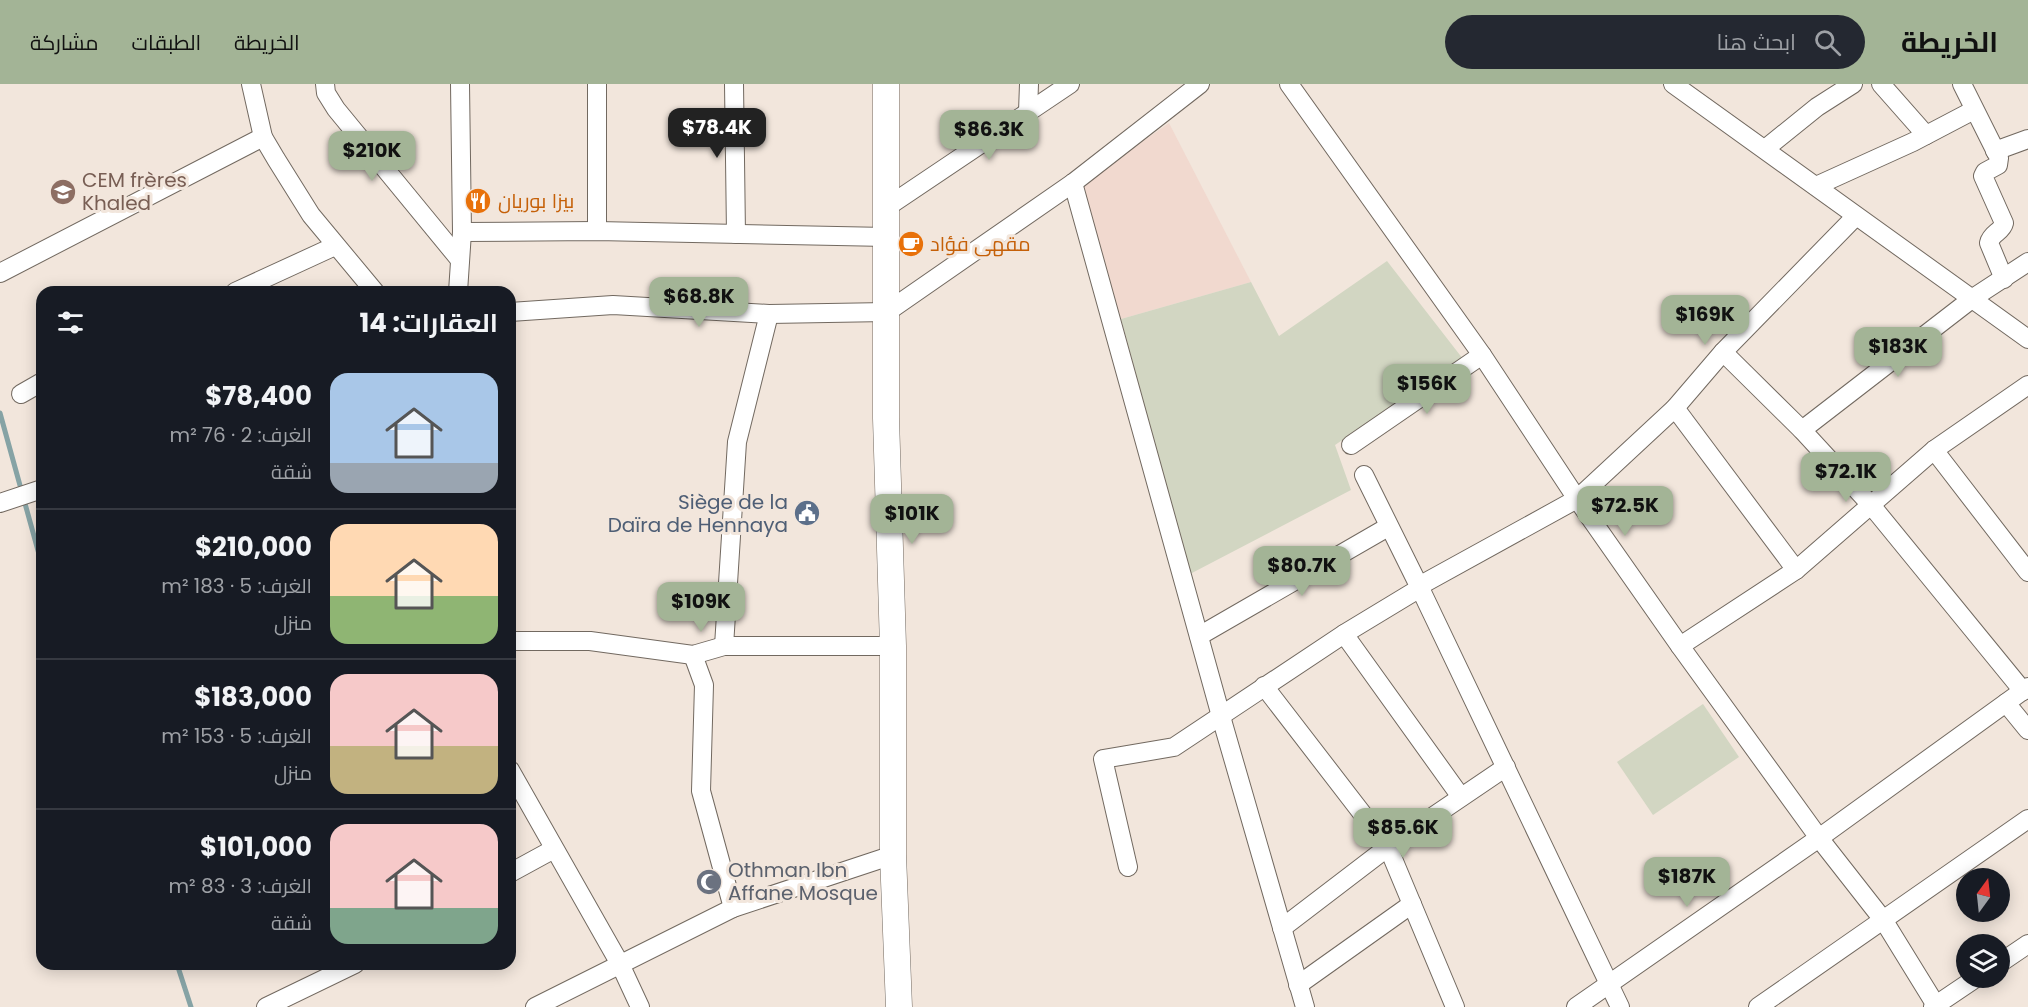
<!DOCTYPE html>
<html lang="ar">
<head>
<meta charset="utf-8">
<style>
	body { margin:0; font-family:Poppins,Cairo,sans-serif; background:#242831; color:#f1f3f6; direction:rtl; height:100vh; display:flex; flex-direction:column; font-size:22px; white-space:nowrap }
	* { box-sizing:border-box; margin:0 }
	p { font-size:20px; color:#9ea1a6 }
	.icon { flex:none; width:33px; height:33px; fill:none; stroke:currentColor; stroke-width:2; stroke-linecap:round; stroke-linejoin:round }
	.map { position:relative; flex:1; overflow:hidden; direction:ltr }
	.panel { position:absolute; left:36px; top:202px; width:480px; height:684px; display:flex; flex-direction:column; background:#171b24; border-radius:18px; box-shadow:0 3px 15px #0003; direction:rtl }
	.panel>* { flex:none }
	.needle { width:39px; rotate:15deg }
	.fabs { position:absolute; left:1956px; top:784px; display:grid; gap:12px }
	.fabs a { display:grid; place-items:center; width:54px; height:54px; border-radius:50%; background:#171b24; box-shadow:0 3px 15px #0003; font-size:30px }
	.price { position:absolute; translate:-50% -51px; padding:0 14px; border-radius:12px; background:#a3b496; color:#111; font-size:20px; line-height:39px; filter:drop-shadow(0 2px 3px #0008) }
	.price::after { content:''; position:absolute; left:50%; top:36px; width:18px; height:14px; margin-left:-9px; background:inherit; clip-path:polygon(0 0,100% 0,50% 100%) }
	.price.active { background:#222; color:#fff }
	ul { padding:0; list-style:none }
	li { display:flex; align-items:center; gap:18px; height:150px; padding:0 18px }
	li+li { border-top:2px solid #363941 }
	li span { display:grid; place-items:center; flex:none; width:168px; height:120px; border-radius:18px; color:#555 }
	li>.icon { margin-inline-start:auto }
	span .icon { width:72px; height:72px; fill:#fffc; stroke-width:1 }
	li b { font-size:26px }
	h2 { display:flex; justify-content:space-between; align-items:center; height:72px; padding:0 18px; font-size:26px }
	header { display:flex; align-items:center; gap:36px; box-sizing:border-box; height:84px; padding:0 30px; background:#a3b496; color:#111 }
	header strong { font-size:28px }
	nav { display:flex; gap:33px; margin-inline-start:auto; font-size:21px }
	.search { width:420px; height:54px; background:#242831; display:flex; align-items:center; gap:15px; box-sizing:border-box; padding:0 21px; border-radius:33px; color:#9ea1a6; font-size:22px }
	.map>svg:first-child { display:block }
</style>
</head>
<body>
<header>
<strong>الخريطة</strong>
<div class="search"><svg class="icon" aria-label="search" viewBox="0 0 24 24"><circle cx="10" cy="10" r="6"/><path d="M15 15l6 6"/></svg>ابحث هنا</div>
<nav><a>الخريطة</a><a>الطبقات</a><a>مشاركة</a></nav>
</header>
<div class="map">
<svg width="2028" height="923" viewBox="0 0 2028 923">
	<rect width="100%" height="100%" fill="#f2e6dc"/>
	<polygon fill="#f1d9cf" points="1169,39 1251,198 1121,235 1082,100"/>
	<g fill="#d2d6c2">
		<polygon points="1387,177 1463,275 1335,361 1351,406 1190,490 1121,235 1251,198 1279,252"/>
		<polygon points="1703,620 1739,673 1653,731 1617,678"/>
	</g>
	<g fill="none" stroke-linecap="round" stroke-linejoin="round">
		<g stroke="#86a3a5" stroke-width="5">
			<polyline points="0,329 42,481"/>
			<polyline points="177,880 191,923"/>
		</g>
		<g stroke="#726960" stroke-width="20">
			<g id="street">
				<polyline points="251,0 263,53 276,75 311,131 375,208"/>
				<polyline points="325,0 326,9 336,25 460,176"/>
				<polyline points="597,0 597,147"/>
				<polyline points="734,0 736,150"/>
				<polyline points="1289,0 1482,271 1577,415 1680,562 1819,754 1884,837 1937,923"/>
				<polyline points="1673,0 2028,255"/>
				<polyline points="1881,0 1926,51"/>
				<path d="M1962,0L1999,74L1998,81L1985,88L1983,92L2004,139C2002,148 1991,149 1989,159L2004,195"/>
				<polyline points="1028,28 1029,0"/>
				<polyline points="1765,65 1817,23 1853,0"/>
				<polyline points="1995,67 2028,55"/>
				<polyline points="1073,99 1224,643 1305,923"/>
				<polyline points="1816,102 1913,58 1974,26"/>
				<polyline points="887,123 1070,0"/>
				<polyline points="462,148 597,147 887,153"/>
				<polyline points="0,189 263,53"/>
				<polyline points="235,208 335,162"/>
				<polyline points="458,208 462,148 460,0"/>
				<polyline points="510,228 613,221 769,230 887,228 1073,99 1200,0"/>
				<polyline points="1723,268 1802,346 1871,421 2023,607"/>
				<polyline points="21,310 42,298"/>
				<polyline points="1675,324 1796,486"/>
				<polyline points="1802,346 1973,214 2028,178"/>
				<polyline points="1351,361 1482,271"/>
				<polyline points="1934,366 2028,488"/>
				<polyline points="1364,391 1420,504"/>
				<polyline points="0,419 42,405"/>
				<polyline points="1419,502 1620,923"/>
				<polyline points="1344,550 1461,713"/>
				<polyline points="1199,552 1388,443"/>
				<polyline points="510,557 590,557 693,571 724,562 893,562"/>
				<polyline points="724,562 737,358 769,230"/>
				<polyline points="1680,562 1796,486 1934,366 2028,301"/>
				<polyline points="693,571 704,601 701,707 733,824"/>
				<polyline points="1264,602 1388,763 1455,923"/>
				<polyline points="2006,619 2028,646"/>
				<polyline points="510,686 620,880 640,923"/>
				<polyline points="1128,783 1103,675 1174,663 1344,550 1420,504 1419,502 1577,415 1675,324 1723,268 1856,132"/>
				<polyline points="510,789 554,765"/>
				<polyline points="1282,844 1388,763 1506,683"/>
				<polyline points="2000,879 2028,860"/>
				<polyline points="1298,901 1412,820"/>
				<polyline points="266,923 355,880"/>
				<polyline points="535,923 733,824 893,771"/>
				<polyline points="1576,923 1819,754 2028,603"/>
				<polyline points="1758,923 2028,735"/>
				<polyline points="1933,923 1976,894"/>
			</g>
		</g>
		<g stroke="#726960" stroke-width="27">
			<polyline id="secondary" points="886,0 886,334 893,562 893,771 899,923"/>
		</g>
		<use href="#street" stroke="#fff" stroke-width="18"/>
		<use href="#secondary" stroke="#fff" stroke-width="26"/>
	</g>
	<defs>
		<g id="school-disc" transform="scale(1.35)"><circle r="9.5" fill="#8d6e63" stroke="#f2e6dc"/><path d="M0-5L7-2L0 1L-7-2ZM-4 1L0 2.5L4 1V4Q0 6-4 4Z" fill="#fff"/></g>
		<g id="restaurant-disc" transform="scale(1.35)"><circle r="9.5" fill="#e8710a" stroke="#f2e6dc"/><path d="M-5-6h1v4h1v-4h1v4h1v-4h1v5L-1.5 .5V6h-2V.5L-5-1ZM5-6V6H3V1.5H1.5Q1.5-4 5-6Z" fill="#fff"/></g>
		<g id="cafe-disc" transform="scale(1.35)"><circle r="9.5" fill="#e8710a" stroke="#f2e6dc"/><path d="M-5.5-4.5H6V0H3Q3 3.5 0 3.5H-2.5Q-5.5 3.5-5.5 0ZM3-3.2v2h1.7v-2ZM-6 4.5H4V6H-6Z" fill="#fff"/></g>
		<g id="civic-disc" transform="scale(1.35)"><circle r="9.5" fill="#5c6f8a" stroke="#f2e6dc"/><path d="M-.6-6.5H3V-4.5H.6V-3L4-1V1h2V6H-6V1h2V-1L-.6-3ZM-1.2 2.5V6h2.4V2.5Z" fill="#fff"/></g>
		<g id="mosque-disc" transform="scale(1.35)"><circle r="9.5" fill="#6b7280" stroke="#f2e6dc"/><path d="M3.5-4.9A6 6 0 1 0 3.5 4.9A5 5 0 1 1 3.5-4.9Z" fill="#fff"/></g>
	</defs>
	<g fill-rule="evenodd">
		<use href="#school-disc" x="63" y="108"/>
		<use href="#restaurant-disc" x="478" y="117"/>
		<use href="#cafe-disc" x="911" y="160"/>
		<use href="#civic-disc" x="807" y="429"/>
		<use href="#mosque-disc" x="709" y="798"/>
	</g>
	<g text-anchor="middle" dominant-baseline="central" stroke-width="6" stroke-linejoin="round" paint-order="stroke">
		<g font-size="20" fill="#785e54" stroke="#f2e6dc" text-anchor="start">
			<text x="82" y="96">CEM frères<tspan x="82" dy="23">Khaled</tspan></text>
		</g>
		<g font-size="20" fill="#c56008" stroke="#f2e6dc" text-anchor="start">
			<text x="498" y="117">بيزا بوريان</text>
			<text x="930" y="160">مقهى فؤاد</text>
		</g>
		<g font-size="20" fill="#4e5e75" stroke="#f2e6dc" text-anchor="end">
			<text x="788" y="418">Siège de la<tspan x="788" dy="23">Daïra de Hennaya</tspan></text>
		</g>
		<g font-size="20" fill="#5b616d" stroke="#f2e6dc" text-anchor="start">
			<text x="728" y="786">Othman Ibn<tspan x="728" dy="23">Affane Mosque</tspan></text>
		</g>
	</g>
</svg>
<div class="fabs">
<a><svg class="needle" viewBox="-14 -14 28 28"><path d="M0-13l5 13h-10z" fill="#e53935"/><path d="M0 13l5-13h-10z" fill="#9ea1a6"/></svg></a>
<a><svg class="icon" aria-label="layers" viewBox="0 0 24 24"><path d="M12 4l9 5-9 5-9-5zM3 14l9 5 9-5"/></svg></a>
</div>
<b class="price active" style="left:717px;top:75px">$78.4K</b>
<b class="price" style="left:989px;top:77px">$86.3K</b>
<b class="price" style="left:372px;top:98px">$210K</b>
<b class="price" style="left:699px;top:244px">$68.8K</b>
<b class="price" style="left:1705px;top:262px">$169K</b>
<b class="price" style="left:1898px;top:294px">$183K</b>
<b class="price" style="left:1427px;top:331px">$156K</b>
<b class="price" style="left:1846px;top:419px">$72.1K</b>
<b class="price" style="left:1625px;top:453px">$72.5K</b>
<b class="price" style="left:912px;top:461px">$101K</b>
<b class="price" style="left:1302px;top:513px">$80.7K</b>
<b class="price" style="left:701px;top:549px">$109K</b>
<b class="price" style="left:1403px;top:775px">$85.6K</b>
<b class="price" style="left:1687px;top:824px">$187K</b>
<section class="panel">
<h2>العقارات: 14<svg class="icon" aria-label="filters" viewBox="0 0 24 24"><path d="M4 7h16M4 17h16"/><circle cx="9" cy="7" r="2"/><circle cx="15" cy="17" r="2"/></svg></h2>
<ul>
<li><span style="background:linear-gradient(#a9c7e8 75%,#9aa5b1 0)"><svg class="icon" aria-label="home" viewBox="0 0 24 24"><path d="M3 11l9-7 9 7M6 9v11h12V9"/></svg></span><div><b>$78,400</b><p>الغرف: 2 · 76 m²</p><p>شقة</p></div></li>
<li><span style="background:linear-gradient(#ffd9b3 60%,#8fb573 0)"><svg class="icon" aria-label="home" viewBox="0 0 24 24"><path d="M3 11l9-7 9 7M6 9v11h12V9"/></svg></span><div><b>$210,000</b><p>الغرف: 5 · 183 m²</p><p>منزل</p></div></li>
<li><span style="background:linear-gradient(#f6c9c9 60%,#c2b280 0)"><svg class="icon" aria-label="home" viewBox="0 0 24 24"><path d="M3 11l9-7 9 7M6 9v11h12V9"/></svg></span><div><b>$183,000</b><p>الغرف: 5 · 153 m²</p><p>منزل</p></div></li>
<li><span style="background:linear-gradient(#f6c9c9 70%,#7fa58c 0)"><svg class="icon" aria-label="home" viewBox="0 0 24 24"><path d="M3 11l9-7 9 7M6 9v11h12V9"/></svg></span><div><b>$101,000</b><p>الغرف: 3 · 83 m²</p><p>شقة</p></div></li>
</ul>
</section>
</div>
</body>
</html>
